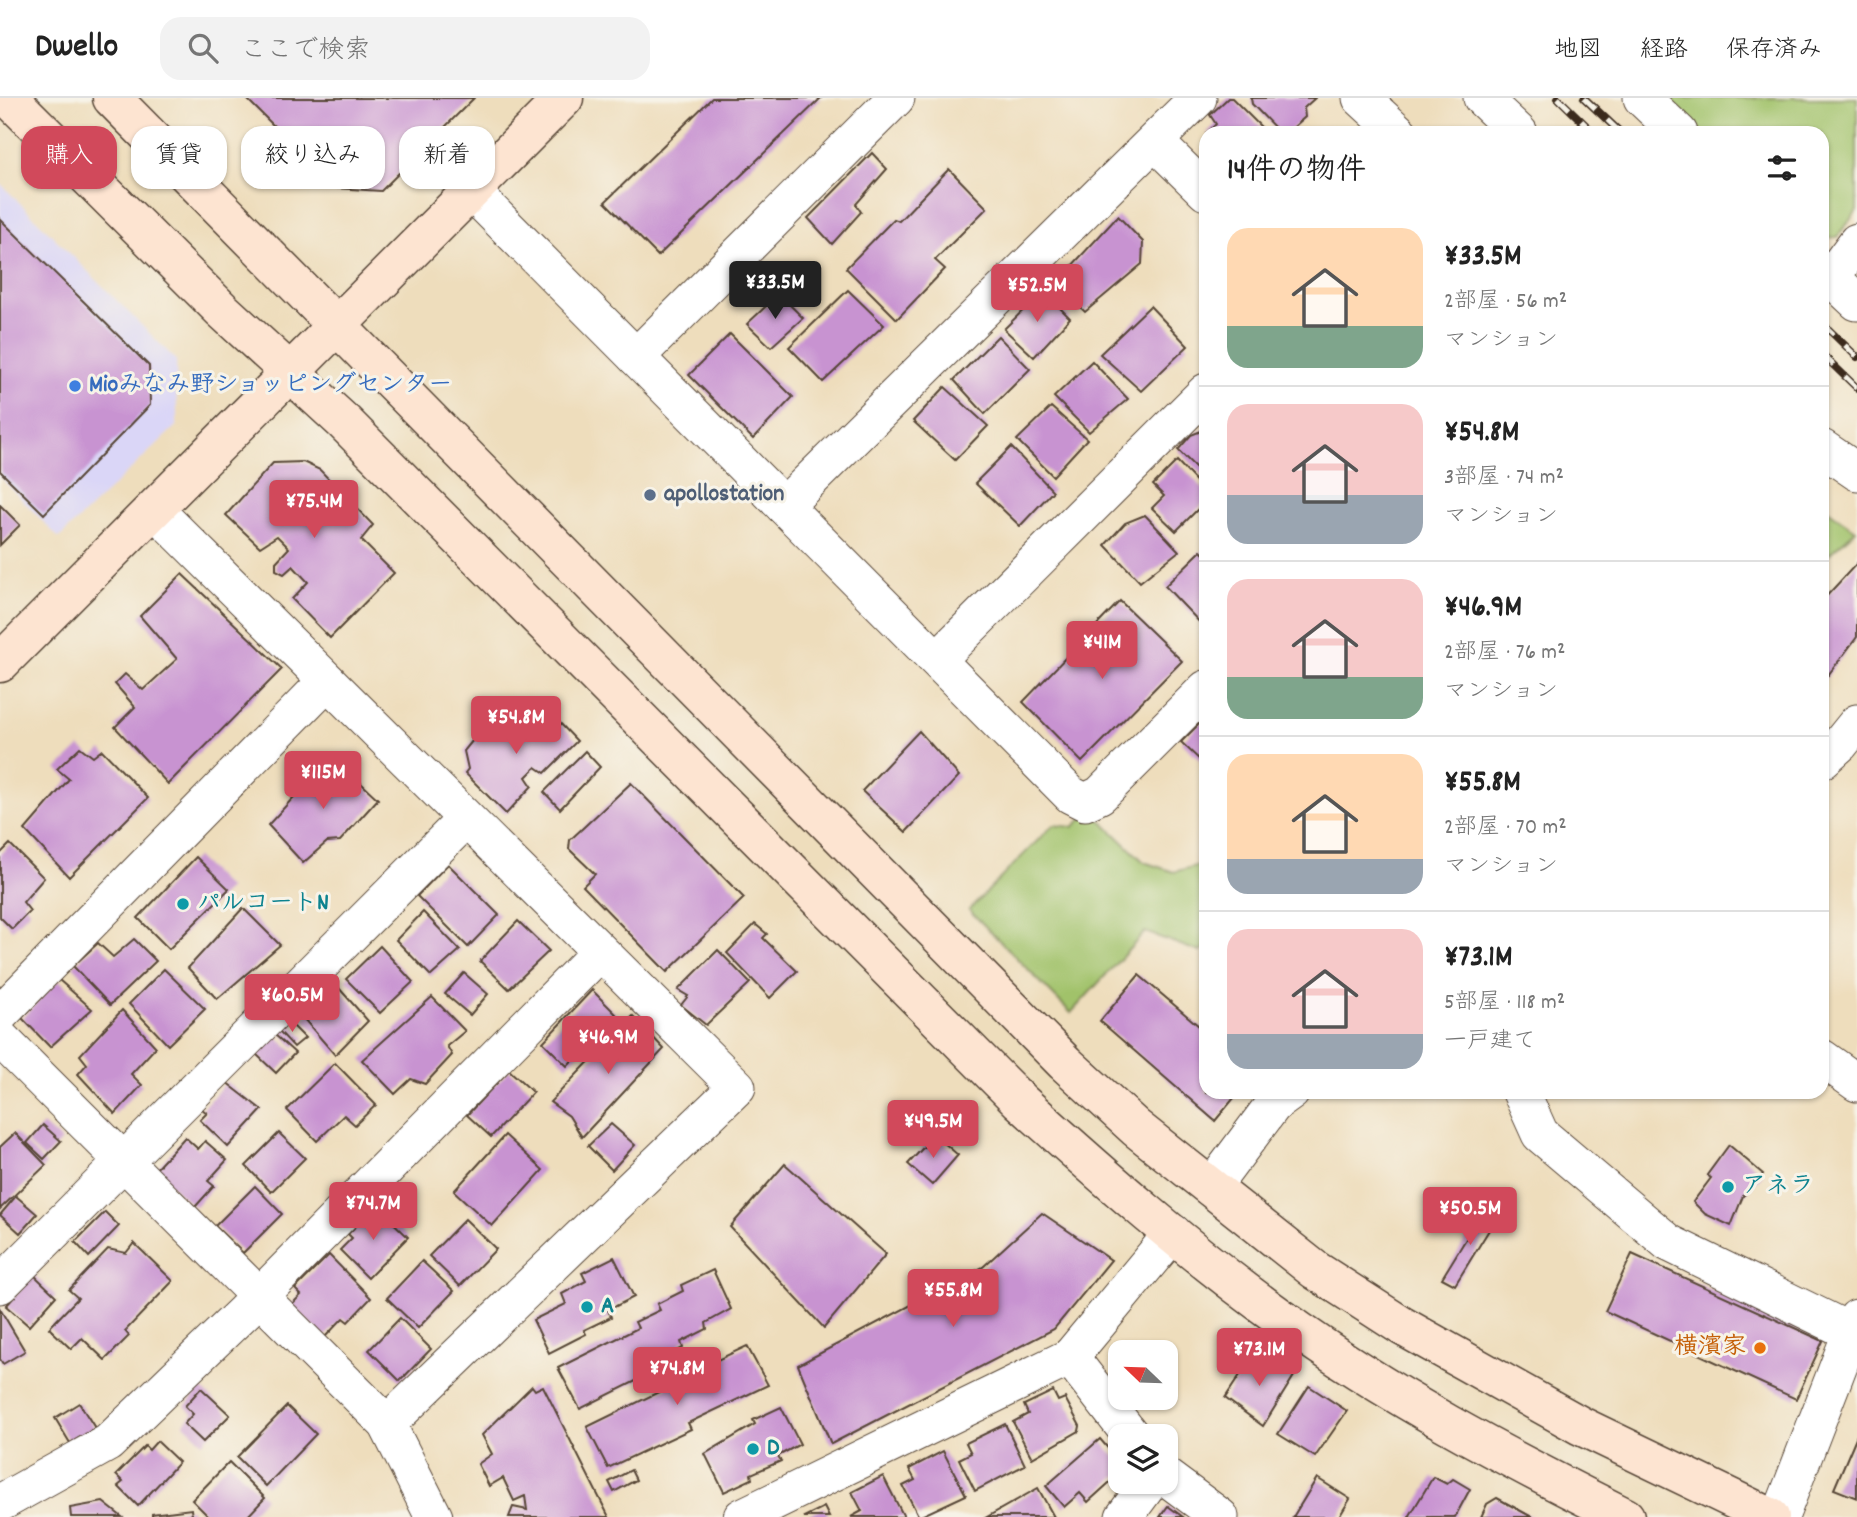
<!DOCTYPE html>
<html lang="ja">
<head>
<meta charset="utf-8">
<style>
	body { margin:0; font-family:Dekko,"Klee One",sans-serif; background:#f2f2f2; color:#222; height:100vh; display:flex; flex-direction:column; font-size:26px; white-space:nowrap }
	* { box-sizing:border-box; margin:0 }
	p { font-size:23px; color:#767676 }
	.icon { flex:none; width:38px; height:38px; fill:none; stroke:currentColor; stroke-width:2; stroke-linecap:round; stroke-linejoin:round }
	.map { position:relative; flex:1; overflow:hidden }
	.side { position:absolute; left:1199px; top:28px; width:630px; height:973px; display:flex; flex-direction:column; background:#fff; border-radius:21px; box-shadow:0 2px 5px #0004 }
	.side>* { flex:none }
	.top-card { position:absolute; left:21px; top:28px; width:665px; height:63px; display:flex; gap:14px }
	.needle { width:46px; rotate:293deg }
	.fabs { position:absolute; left:1108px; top:1242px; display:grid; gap:14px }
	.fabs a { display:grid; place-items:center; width:70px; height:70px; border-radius:14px; background:#fff; box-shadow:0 2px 5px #0004; font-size:35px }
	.price { position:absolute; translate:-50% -60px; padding:0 16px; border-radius:7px; background:#d1495b; color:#fff; font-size:23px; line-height:46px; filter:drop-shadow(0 2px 4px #0008) }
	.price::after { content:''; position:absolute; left:50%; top:42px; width:21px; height:16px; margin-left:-10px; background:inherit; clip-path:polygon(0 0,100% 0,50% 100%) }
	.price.selected { background:#222; color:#fff }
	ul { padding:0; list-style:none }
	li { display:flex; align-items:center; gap:21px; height:175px; padding:0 28px }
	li+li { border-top:2px solid #e0e0e0 }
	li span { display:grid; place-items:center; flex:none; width:196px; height:140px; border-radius:21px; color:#555 }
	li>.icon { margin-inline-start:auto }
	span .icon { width:84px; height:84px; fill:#fffc; stroke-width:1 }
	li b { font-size:30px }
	h2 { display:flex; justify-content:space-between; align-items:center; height:84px; padding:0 28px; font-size:30px }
	.tag { padding:0 24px; border-radius:21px; background:#fff; box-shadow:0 2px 5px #0004; font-size:24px; line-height:63px }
	.tag.selected { background:#d1495b; color:#fff }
	header { display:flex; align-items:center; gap:42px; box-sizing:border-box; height:98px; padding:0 35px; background:#fff; border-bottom:2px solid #e0e0e0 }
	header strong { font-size:33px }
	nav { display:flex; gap:38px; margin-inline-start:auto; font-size:24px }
	.search { width:490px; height:63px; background:#f2f2f2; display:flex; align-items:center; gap:18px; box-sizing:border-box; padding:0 24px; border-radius:21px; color:#767676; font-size:26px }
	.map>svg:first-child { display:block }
</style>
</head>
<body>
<header>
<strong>Dwello</strong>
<div class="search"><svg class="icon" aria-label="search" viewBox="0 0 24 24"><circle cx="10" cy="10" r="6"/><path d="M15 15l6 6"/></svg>ここで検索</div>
<nav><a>地図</a><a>経路</a><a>保存済み</a></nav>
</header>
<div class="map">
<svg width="1857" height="1419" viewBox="0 0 1857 1419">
	<rect width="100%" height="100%" fill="#f7f3e8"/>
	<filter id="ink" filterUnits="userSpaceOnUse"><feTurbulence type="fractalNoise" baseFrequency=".0143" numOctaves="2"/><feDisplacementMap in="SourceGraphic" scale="14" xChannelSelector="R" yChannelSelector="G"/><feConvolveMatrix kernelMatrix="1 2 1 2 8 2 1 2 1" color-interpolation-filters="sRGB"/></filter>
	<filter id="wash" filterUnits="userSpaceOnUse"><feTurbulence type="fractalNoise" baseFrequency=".00686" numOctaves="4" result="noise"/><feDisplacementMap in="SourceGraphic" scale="28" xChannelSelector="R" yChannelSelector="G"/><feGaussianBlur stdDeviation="1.57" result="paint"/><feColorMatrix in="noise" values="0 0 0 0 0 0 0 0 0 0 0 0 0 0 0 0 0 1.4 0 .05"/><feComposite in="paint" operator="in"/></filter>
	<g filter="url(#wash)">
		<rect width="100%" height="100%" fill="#eeddbc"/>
		<polygon fill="#dad6f7" points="0,85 176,262 177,327 59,440 0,379"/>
		<g fill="#a1c26b" stroke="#6e7644" stroke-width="2">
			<polygon points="1666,0 1857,0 1857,113 1837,139 1822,140 1822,35 1703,35"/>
			<polygon points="1822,408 1856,432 1822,462"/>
			<polygon points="1091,713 1144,764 1174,774 1206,765 1206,849 1200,854 1145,834 1071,915 969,812 1053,727 1073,729"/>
		</g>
		<g id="blocks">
			<g fill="#c893d1">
				<polygon points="246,0 474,0 381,93 336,90"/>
				<polygon points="712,0 821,0 658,158 605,104"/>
				<polygon points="1228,0 1232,0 1267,35 1207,35 1216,26 1210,17"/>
				<polygon points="1251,0 1315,0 1304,10 1305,19 1287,35 1280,35 1252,6"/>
				<polygon points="872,55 887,71 856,106 861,114 832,146 808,120"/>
				<polygon points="949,71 987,110 935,162 945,171 897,221 846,170 894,121 899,123"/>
				<polygon points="1118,118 1143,144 1142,166 1085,214 1056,185"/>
				<polygon points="0,121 149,268 150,307 44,416 0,373"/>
				<polygon points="848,192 884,227 823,284 789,249"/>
				<polygon points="1043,193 1070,220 1034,259 1004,231"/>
				<polygon points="779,196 803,220 771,249 747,226"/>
				<polygon points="1150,208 1188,248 1141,293 1100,256"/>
				<polygon points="730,236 793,299 753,341 689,277"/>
				<polygon points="998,238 1030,271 985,316 954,282"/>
				<polygon points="1092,263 1128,301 1089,334 1054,299"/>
				<polygon points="945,289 988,328 955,362 913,323"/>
				<polygon points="1051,309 1087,341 1053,378 1017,342"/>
				<polygon points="1206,331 1206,380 1178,352 1191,337"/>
				<polygon points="1011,349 1053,393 1020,428 975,385"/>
				<polygon points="1177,363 1206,394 1206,403 1176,433 1152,410 1164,398 1153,387"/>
				<polygon points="303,364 320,372 373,427 361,442 394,475 330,540 292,501 308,484 293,468 284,476 276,472 276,464 289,450 277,438 260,449 226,417 273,365"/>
				<polygon points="0,407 20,427 0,447"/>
				<polygon points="1145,417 1179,453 1140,484 1105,447 1125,425"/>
				<polygon points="1201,453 1206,458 1206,531 1165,488"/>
				<polygon points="1857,465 1857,539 1822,585 1822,503"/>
				<polygon points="182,476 282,571 168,686 115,629 135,609 115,586 125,576 143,592 177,561 140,518"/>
				<polygon points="1120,503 1182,563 1082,664 1023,604"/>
				<polygon points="539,603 577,643 545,675 536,669 526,679 532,688 506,716 465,675 468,671 464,653 477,637 493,633 504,637"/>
				<polygon points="1206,619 1206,668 1181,644"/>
				<polygon points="919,633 959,678 906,734 862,693"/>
				<polygon points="80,649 93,659 102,652 148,700 69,779 25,732 69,681 57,671"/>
				<polygon points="585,653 600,669 560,711 544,694"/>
				<polygon points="332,658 378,701 340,743 327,744 303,765 268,727"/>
				<polygon points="631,685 744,800 667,874 583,788 595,776 569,751 570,742"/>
				<polygon points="10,746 44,780 23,804 30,813 12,831 0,819 0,756"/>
				<polygon points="196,759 229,791 169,851 138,820"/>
				<polygon points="448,766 499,817 468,849 417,798"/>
				<polygon points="243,810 280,847 217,901 188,870"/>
				<polygon points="423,814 460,852 431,878 396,842"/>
				<polygon points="518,823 549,853 509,891 480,863"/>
				<polygon points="755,826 767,836 763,840 797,873 770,900 727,855"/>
				<polygon points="134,841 156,863 110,907 73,868 98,845 113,859"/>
				<polygon points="380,848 413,884 380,915 346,881"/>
				<polygon points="718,852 750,885 706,927 681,907 688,898 678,892"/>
				<polygon points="164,871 205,911 168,947 129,906"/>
				<polygon points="464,875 488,896 470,917 445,896"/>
				<polygon points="1139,877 1206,934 1206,994 1239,994 1215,1023 1100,923"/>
				<polygon points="59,882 92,911 50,949 22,920"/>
				<polygon points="338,889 368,923 335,957 304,921"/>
				<polygon points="592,892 616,916 567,968 543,944"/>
				<polygon points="432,899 465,933 447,948 452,957 425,986 411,981 395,996 362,962"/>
				<polygon points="122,912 156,949 131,976 142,987 115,1016 78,976 87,966 80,957"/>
				<polygon points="633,918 664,951 582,1039 569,1018 550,1004"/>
				<polygon points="288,923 305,940 294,949 279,933"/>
				<polygon points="274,936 295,955 276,975 256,956"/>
				<polygon points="335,965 376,1007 355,1027 344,1017 317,1043 287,1012"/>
				<polygon points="509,972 533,994 491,1039 467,1017"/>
				<polygon points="226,984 262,1012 228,1049 200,1022 207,1015 202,1011"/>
				<polygon points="611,1026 635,1047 612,1072 588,1048"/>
				<polygon points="43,1027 61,1043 44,1061 27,1045"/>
				<polygon points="15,1035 46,1067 0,1111 0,1049"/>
				<polygon points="279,1035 305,1060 271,1094 246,1068"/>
				<polygon points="505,1037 543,1072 492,1128 454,1093"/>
				<polygon points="935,1037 958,1057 932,1087 908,1066"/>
				<polygon points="185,1039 198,1051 205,1043 227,1062 208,1083 214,1088 195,1109 154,1073"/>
				<polygon points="1729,1047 1763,1076 1743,1098 1731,1128 1705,1116 1693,1104 1711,1080 1707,1077"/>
				<polygon points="785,1066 886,1156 824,1230 730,1129"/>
				<polygon points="255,1088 282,1116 243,1155 215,1128"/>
				<polygon points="16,1098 37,1116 20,1135 0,1117"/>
				<polygon points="376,1108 408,1139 368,1180 340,1152 352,1140 348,1136"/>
				<polygon points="1485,1110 1497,1119 1455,1187 1442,1180"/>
				<polygon points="105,1114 119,1128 89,1159 75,1144"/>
				<polygon points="1042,1115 1111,1162 1054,1231 831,1346 798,1267 983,1169"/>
				<polygon points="465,1121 496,1151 460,1188 429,1158"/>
				<polygon points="134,1145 173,1183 125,1233 129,1238 105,1262 82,1240 71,1251 49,1230 78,1200 69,1192 108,1151 126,1155"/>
				<polygon points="1632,1156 1823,1243 1796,1301 1605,1213"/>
				<polygon points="329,1157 371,1200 348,1224 343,1220 324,1240 291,1207 301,1197 295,1191"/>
				<polygon points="614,1159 634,1199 608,1212 611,1219 584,1232 586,1236 549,1255 533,1222 566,1206 562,1196 586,1183 582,1175"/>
				<polygon points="422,1163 454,1193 418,1230 387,1200"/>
				<polygon points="713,1172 731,1211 706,1225 707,1231 681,1244 683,1250 658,1263 660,1271 580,1311 558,1270 638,1230 635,1224 660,1212 657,1206 683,1193 681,1187"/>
				<polygon points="34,1177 56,1198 29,1228 6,1208"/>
				<polygon points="0,1211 25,1253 3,1266 0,1261"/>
				<polygon points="400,1220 431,1251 400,1283 369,1252"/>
				<polygon points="747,1248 768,1287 688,1325 691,1331 608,1370 587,1329 667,1290 666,1286"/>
				<polygon points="1255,1254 1294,1278 1263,1328 1225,1300"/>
				<polygon points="532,1288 535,1292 543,1288 609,1419 509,1419 513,1409 527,1412 525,1398 514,1403 503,1380 489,1388 478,1366 492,1356 482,1337"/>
				<polygon points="1309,1288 1347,1313 1315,1359 1278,1336"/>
				<polygon points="201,1290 230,1317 203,1344 184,1326 193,1316 185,1308"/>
				<polygon points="1053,1293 1058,1303 1065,1300 1080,1328 1079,1333 1032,1360 1013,1324 1028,1316 1024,1307"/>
				<polygon points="79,1305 95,1330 70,1345 55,1320"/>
				<polygon points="287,1308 316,1336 266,1388 237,1359"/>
				<polygon points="781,1309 800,1346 778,1358 781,1363 751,1376 752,1381 724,1394 705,1356 755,1326 753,1322"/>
				<polygon points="1005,1326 1025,1367 975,1393 959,1361 971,1355 966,1345"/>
				<polygon points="1857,1337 1857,1400 1834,1391"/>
				<polygon points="1100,1341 1120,1364 1120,1375 1088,1404 1080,1395 1064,1409 1046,1388"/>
				<polygon points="157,1343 179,1364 138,1408 118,1388 123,1384 116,1377 145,1348 149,1352"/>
				<polygon points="943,1353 966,1397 919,1419 903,1388 915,1382 909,1371"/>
				<polygon points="229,1364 265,1400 247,1419 209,1419 192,1402"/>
				<polygon points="631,1372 636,1382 614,1394 609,1384"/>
				<polygon points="883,1378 904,1419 851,1419 862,1413 852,1394"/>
				<polygon points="1433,1379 1447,1386 1453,1381 1470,1391 1455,1419 1409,1419"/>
				<polygon points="1317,1380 1350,1401 1339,1419 1293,1419"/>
				<polygon points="1038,1390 1054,1419 987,1419"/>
				<polygon points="1497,1400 1532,1419 1481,1419 1487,1406"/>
				<polygon points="103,1404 122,1419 71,1419 70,1410"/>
				<polygon points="1168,1408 1183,1419 1160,1419"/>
				<polygon points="824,1409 829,1419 804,1419"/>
				<polygon points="191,1411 192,1419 152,1419 152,1416"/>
			</g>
		</g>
	</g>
	<g filter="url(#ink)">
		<use href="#blocks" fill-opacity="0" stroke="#564536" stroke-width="2"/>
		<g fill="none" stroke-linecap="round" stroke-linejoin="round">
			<g stroke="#564536" stroke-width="39">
				<g id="street">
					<polyline points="1361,0 1399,35"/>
					<polyline points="1482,0 1519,35"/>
					<polyline points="1642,0 1679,35"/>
					<polyline points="1155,44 1206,94"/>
					<polyline points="471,93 1071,697 1085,704 1100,697 1206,591"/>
					<polyline points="1822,171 1857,204"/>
					<polyline points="1831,179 1857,144"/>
					<polyline points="636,259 896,0"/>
					<polyline points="1822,350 1857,374"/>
					<polyline points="784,408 1198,0"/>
					<polyline points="154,411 737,989 387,1326"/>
					<polyline points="938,561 1206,294"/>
					<polyline points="1822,662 1840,646 1857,625"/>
					<polyline points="0,916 327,583"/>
					<polyline points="0,940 387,1326 434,1419"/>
					<polyline points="1822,960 1857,985"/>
					<polyline points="1521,994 1540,1036 1669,1145 1857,1237"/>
					<polyline points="1211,1090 1273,1007 1291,994"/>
					<polyline points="0,1187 466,721"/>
					<polyline points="1132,1339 1070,1259 1173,1135"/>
					<polyline points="1166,1379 1220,1419"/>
					<polyline points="0,1405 108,1345 244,1214 600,854"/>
					<polyline points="742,1419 1070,1259"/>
					<polyline points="1124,1419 1150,1384"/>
					<polyline points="1780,1419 1857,1220"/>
				</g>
			</g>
			<g stroke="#564536" stroke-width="41">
				<g id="secondary">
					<path d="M9,0L222,212L344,324L1020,1003C1103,1078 1189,1154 1281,1220C1387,1297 1507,1360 1625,1419"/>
					<polyline points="112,0 1065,965 1136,1030 1315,1172 1402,1228 1581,1328 1770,1419"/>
					<polyline points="0,565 564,0"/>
				</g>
			</g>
			<use href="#street" stroke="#fff" stroke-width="37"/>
			<use href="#secondary" stroke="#fde4d1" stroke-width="38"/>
			<g stroke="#3b2a1e" stroke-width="8">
				<g id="rail">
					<polyline points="1558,0 1594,35"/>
					<polyline points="1584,0 1621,35"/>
					<polyline points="1822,225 1857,259"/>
					<polyline points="1822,256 1857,290"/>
				</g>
			</g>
			<use href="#rail" stroke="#f7f3e8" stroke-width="5" stroke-dasharray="16" stroke-linecap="butt"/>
		</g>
	</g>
	<circle fill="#3f7fe0" stroke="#f7f3e8" stroke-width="2.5" cx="75" cy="288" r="7"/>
	<circle fill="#5c6f8a" stroke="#f7f3e8" stroke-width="2.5" cx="650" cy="397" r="7"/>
	<g fill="#0f9aa8" stroke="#f7f3e8" stroke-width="2.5">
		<circle cx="183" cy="806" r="7"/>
		<circle cx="1728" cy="1089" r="7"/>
		<circle cx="587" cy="1209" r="7"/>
		<circle cx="753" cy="1351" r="7"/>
	</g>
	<circle fill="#e8710a" stroke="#f7f3e8" stroke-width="2.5" cx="1760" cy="1250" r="7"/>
	<g text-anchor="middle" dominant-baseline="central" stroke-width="6" stroke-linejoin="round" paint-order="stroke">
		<g font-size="24" font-weight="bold" fill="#366cbe" stroke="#f7f3e8" text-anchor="start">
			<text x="89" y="288">Mioみなみ野ショッピングセンター</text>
		</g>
		<g font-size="24" font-weight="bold" fill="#4e5e75" stroke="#f7f3e8" text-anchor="start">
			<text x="664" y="397">apollostation</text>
		</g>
		<g font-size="24" font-weight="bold" fill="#0d838f" stroke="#f7f3e8" text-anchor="start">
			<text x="197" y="806">パルコートN</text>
			<text x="1742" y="1089">アネラ</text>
			<text x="601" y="1209">A</text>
			<text x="767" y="1351">D</text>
		</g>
		<g font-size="24" font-weight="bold" fill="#c56008" stroke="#f7f3e8" text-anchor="end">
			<text x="1746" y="1250">横濱家</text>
		</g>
	</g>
</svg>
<div class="fabs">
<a><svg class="needle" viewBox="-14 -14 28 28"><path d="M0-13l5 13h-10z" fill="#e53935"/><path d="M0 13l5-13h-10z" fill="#767676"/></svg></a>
<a><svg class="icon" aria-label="layers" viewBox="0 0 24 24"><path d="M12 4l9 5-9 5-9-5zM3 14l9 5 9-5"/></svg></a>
</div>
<b class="price selected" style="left:775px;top:223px">¥33.5M</b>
<b class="price" style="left:1037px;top:226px">¥52.5M</b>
<b class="price" style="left:314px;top:442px">¥75.4M</b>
<b class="price" style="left:1102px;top:583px">¥41M</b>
<b class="price" style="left:516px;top:658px">¥54.8M</b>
<b class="price" style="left:323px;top:713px">¥115M</b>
<b class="price" style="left:292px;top:936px">¥60.5M</b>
<b class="price" style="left:608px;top:978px">¥46.9M</b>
<b class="price" style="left:933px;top:1062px">¥49.5M</b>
<b class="price" style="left:373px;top:1144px">¥74.7M</b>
<b class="price" style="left:1470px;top:1149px">¥50.5M</b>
<b class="price" style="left:953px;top:1231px">¥55.8M</b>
<b class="price" style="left:1259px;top:1290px">¥73.1M</b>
<b class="price" style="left:677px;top:1309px">¥74.8M</b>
<div class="top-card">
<a class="tag selected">購入</a>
<a class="tag">賃貸</a>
<a class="tag">絞り込み</a>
<a class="tag">新着</a>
</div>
<section class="side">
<h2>14件の物件<svg class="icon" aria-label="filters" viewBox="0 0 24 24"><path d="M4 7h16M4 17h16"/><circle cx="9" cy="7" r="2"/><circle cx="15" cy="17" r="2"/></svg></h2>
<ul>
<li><span style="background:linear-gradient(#ffd9b3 70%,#7fa58c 0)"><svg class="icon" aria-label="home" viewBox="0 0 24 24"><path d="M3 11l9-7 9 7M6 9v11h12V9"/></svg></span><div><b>¥33.5M</b><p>2部屋 · 56 m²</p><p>マンション</p></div></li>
<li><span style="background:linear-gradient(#f6c9c9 65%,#9aa5b1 0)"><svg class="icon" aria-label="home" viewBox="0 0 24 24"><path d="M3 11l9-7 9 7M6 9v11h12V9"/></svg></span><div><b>¥54.8M</b><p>3部屋 · 74 m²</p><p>マンション</p></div></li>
<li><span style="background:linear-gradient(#f6c9c9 70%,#7fa58c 0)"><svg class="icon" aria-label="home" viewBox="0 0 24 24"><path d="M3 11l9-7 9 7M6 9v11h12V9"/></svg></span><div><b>¥46.9M</b><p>2部屋 · 76 m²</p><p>マンション</p></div></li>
<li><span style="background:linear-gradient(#ffd9b3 75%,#9aa5b1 0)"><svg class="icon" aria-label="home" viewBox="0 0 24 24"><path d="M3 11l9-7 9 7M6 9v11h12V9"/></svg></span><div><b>¥55.8M</b><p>2部屋 · 70 m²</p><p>マンション</p></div></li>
<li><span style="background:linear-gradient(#f6c9c9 75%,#9aa5b1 0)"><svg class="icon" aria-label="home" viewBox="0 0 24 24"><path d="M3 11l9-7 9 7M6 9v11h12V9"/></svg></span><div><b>¥73.1M</b><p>5部屋 · 118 m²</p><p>一戸建て</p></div></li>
</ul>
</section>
</div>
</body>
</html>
